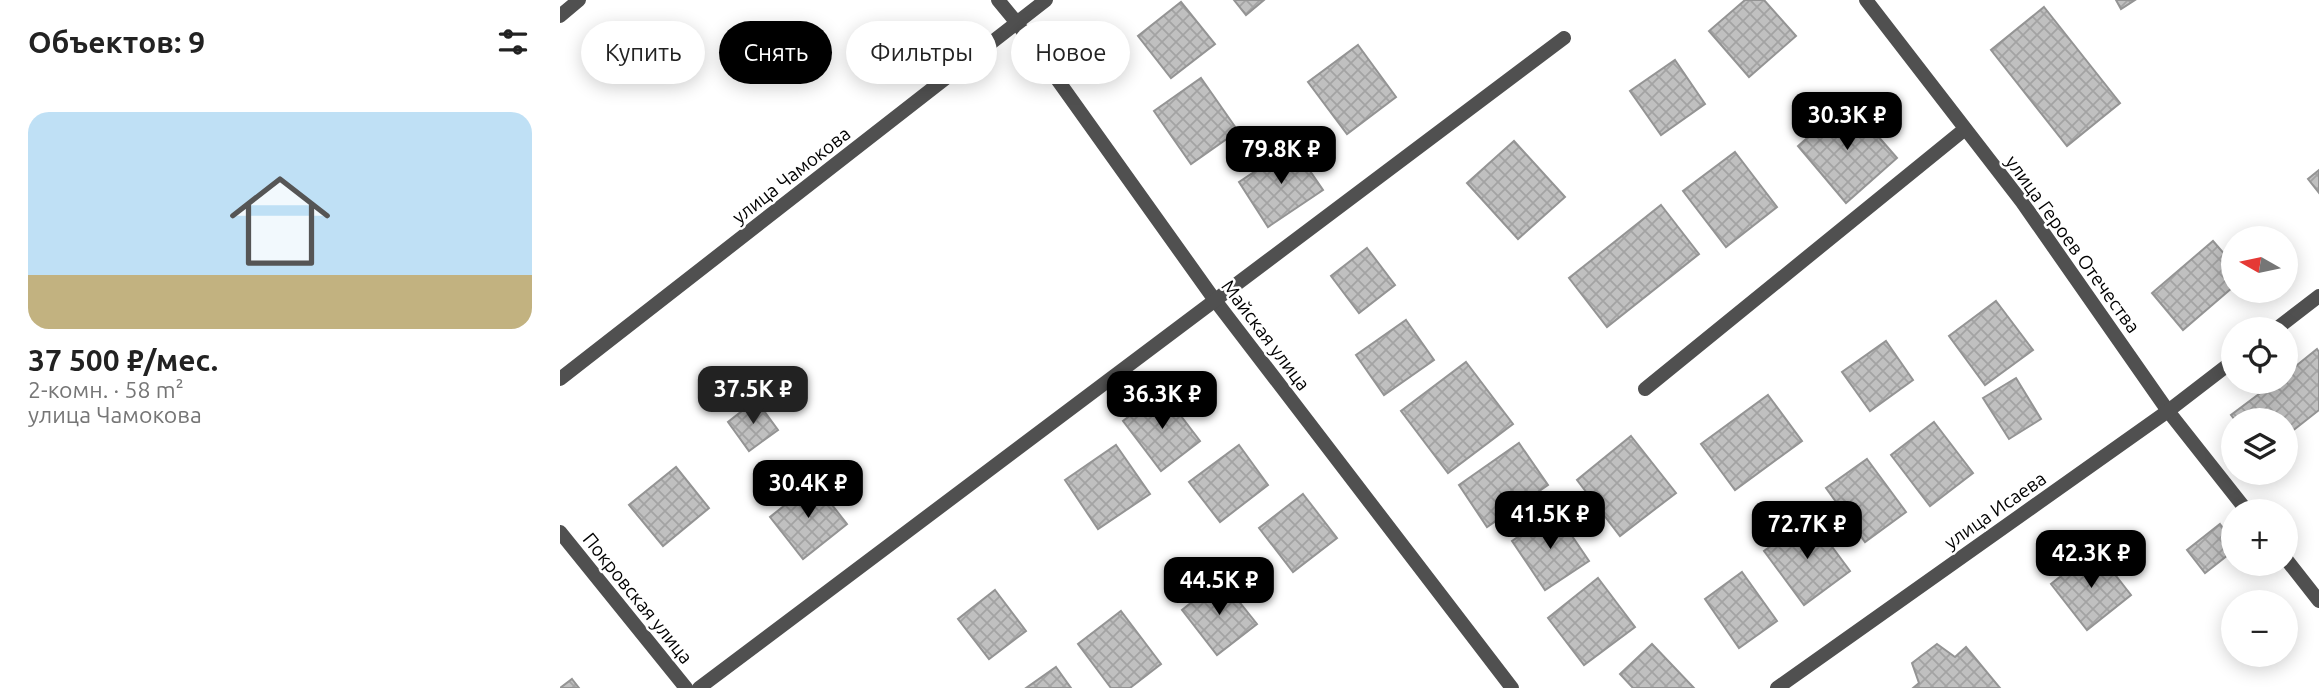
<!DOCTYPE html>
<html lang="ru">
<head>
<meta charset="utf-8">
<style>
	body { margin:0; font-family:Ubuntu,sans-serif; background:#f6f6f6; color:#222; height:100vh; display:flex; flex-direction:column; font-size:26px; white-space:nowrap }
	* { box-sizing:border-box; margin:0 }
	p { font-size:23px; color:#767676 }
	.icon { flex:none; width:38px; height:38px; fill:none; stroke:currentColor; stroke-width:2; stroke-linecap:round; stroke-linejoin:round }
	.map { position:relative; flex:1; overflow:hidden }
	.details { display:flex; flex-direction:column; background:#fff; width:560px }
	.details>* { flex:none }
	.banner { position:absolute; left:21px; top:21px; width:665px; height:63px; display:flex; gap:14px }
	.needle { width:46px; rotate:279deg }
	.buttons { position:absolute; left:1661px; top:226px; display:grid; gap:14px }
	.buttons a { display:grid; place-items:center; width:77px; height:77px; border-radius:50%; background:#fff; box-shadow:0 4px 18px #0003; font-size:35px }
	.price { position:absolute; translate:-50% -60px; padding:0 16px; border-radius:14px; background:#000; color:#fff; font-size:23px; line-height:46px; filter:drop-shadow(0 2px 4px #0008) }
	.price::after { content:''; position:absolute; left:50%; top:42px; width:21px; height:16px; margin-left:-10px; background:inherit; clip-path:polygon(0 0,100% 0,50% 100%) }
	.price.current { background:#222; color:#fff }
	ul { padding:0; list-style:none }
	li { display:grid; align-content:center; gap:14px; height:371px; padding:0 28px }
	li+li { border-top:2px solid #e0e0e0 }
	li span { display:grid; place-items:center; height:217px; border-radius:21px; color:#555 }
	li>.icon { margin-inline-start:auto }
	span .icon { width:126px; height:126px; fill:#fffc; stroke-width:1 }
	li b { font-size:30px }
	h2 { display:flex; justify-content:space-between; align-items:center; height:84px; padding:0 28px; font-size:30px }
	.pill { padding:0 24px; border-radius:32px; background:#fff; box-shadow:0 4px 18px #0003; font-size:24px; line-height:63px }
	.pill.current { background:#000; color:#fff }
	main { display:flex; flex:1; min-height:0 }
	.map>svg:first-child { display:block }
</style>
</head>
<body>
<main>
<section class="details">
<h2>Объектов: 9<svg class="icon" aria-label="filters" viewBox="0 0 24 24"><path d="M4 7h16M4 17h16"/><circle cx="9" cy="7" r="2"/><circle cx="15" cy="17" r="2"/></svg></h2>
<ul>
<li><span style="background:linear-gradient(#bfe0f5 75%,#c2b280 0)"><svg class="icon" aria-label="home" viewBox="0 0 24 24"><path d="M3 11l9-7 9 7M6 9v11h12V9"/></svg></span><div><b>37 500 ₽/мес.</b><p>2-комн. · 58 m²</p><p>улица Чамокова</p></div></li>
</ul>
</section>
<div class="map">
<svg width="1759" height="688" viewBox="0 0 1759 688">
	<defs>
		<pattern id="building-cross-hatch" width="8" height="8" patternUnits="userSpaceOnUse" patternTransform="scale(1.75)"><rect width="8" height="8" fill="#c0c0c0"/><path d="M0 0l8 8M0 8l8-8" fill="none" stroke="#a3a3a3"/></pattern>
	</defs>
	<rect width="100%" height="100%" fill="#fff"/>
	<g fill="url(#building-cross-hatch)" stroke="#949494" stroke-width="2">
		<polygon points="674,0 704,0 686,15"/>
		<polygon points="1185,0 1204,0 1236,36 1189,77 1149,31"/>
		<polygon points="1556,0 1575,0 1561,9"/>
		<polygon points="621,2 655,44 611,78 578,36"/>
		<polygon points="1484,7 1560,103 1507,146 1431,50"/>
		<polygon points="798,45 836,97 787,134 748,82"/>
		<polygon points="1115,60 1145,104 1101,135 1070,91"/>
		<polygon points="641,78 678,131 631,164 594,111"/>
		<polygon points="1288,102 1337,158 1286,203 1238,146"/>
		<polygon points="954,141 1005,197 958,239 907,183"/>
		<polygon points="733,146 763,190 708,227 679,182"/>
		<polygon points="1175,152 1217,207 1166,247 1123,191"/>
		<polygon points="1759,170 1759,193 1748,179"/>
		<polygon points="1101,205 1139,254 1047,327 1009,278"/>
		<polygon points="1653,241 1673,264 1673,287 1623,330 1592,293"/>
		<polygon points="807,248 835,285 799,313 771,276"/>
		<polygon points="1436,301 1473,350 1425,385 1389,336"/>
		<polygon points="846,320 874,360 824,395 796,355"/>
		<polygon points="1326,341 1353,380 1310,411 1282,372"/>
		<polygon points="1757,349 1759,352 1759,410 1726,436 1726,420 1675,420 1671,415 1715,382 1726,382 1726,374"/>
		<polygon points="906,362 953,424 888,473 841,411"/>
		<polygon points="1456,378 1481,419 1449,439 1423,398"/>
		<polygon points="602,391 640,441 601,471 563,421"/>
		<polygon points="1208,395 1242,441 1175,490 1141,444"/>
		<polygon points="196,400 218,430 189,451 168,422"/>
		<polygon points="1374,422 1413,473 1370,506 1331,455"/>
		<polygon points="1071,436 1116,493 1060,536 1017,480"/>
		<polygon points="959,443 988,485 927,527 899,485"/>
		<polygon points="556,445 590,494 538,529 505,480"/>
		<polygon points="679,445 708,485 660,522 629,482"/>
		<polygon points="1307,459 1346,512 1305,542 1266,488"/>
		<polygon points="116,467 149,508 103,546 69,505"/>
		<polygon points="254,482 287,524 243,559 210,517"/>
		<polygon points="743,494 777,538 733,572 699,528"/>
		<polygon points="995,511 1029,561 985,590 952,541"/>
		<polygon points="1250,517 1290,571 1244,605 1204,551"/>
		<polygon points="1660,524 1673,541 1673,551 1645,573 1627,550"/>
		<polygon points="1535,549 1571,595 1527,630 1491,584"/>
		<polygon points="1182,572 1217,621 1179,648 1145,599"/>
		<polygon points="1038,578 1075,627 1024,665 988,618"/>
		<polygon points="661,579 697,624 657,655 622,610"/>
		<polygon points="435,590 466,631 429,659 398,619"/>
		<polygon points="561,611 601,664 570,688 551,688 518,644"/>
		<polygon points="1092,644 1134,688 1073,688 1060,674"/>
		<polygon points="1377,644 1395,657 1406,647 1440,688 1353,688 1359,683 1352,663"/>
		<polygon points="496,667 511,688 466,688"/>
		<polygon points="12,679 19,688 0,688"/>
	</g>
	<g fill="none" stroke-linecap="round" stroke-linejoin="round">
		<g stroke="#505050" stroke-width="14">
			<polyline points="0,16 19,0"/>
			<polyline points="1085,389 1405,129"/>
		</g>
		<g stroke="#505050" stroke-width="14">
			<polyline points="438,0 457,23 654,299 952,688"/>
			<polyline points="1306,0 1462,202 1608,411 1687,511"/>
			<polyline points="1716,329 1759,296"/>
			<polyline points="0,379 486,0"/>
			<polyline points="0,532 126,688"/>
			<polyline points="1726,559 1759,601"/>
			<polyline points="139,688 1004,38"/>
			<polyline points="1217,688 1608,411 1673,361"/>
		</g>
	</g>
	<g text-anchor="middle" dominant-baseline="central" stroke-width="5" stroke-linejoin="round" paint-order="stroke">
		<g font-size="19" fill="#000" stroke="#fff">
			<text transform="translate(231 175) rotate(-38)">улица Чамокова</text>
			<text transform="translate(1513 244) rotate(54)">улица Героев Отечества</text>
			<text transform="translate(706 335) rotate(53)">Майская улица</text>
			<text transform="translate(1435 510) rotate(-35)">улица Исаева</text>
			<text transform="translate(78 598) rotate(51)">Покровская улица</text>
		</g>
	</g>
</svg>
<div class="buttons">
<a><svg class="needle" viewBox="-14 -14 28 28"><path d="M0-13l5 13h-10z" fill="#e53935"/><path d="M0 13l5-13h-10z" fill="#767676"/></svg></a>
<a><svg class="icon" aria-label="locate" viewBox="0 0 24 24"><circle cx="12" cy="12" r="6"/><path d="M12 2v4M12 18v4M2 12h4M18 12h4"/></svg></a>
<a><svg class="icon" aria-label="layers" viewBox="0 0 24 24"><path d="M12 4l9 5-9 5-9-5zM3 14l9 5 9-5"/></svg></a>
<a>+</a>
<a>−</a>
</div>
<b class="price" style="left:1287px;top:152px">30.3K ₽</b>
<b class="price" style="left:721px;top:186px">79.8K ₽</b>
<b class="price current" style="left:193px;top:426px">37.5K ₽</b>
<b class="price" style="left:602px;top:431px">36.3K ₽</b>
<b class="price" style="left:248px;top:520px">30.4K ₽</b>
<b class="price" style="left:990px;top:551px">41.5K ₽</b>
<b class="price" style="left:1247px;top:561px">72.7K ₽</b>
<b class="price" style="left:1531px;top:590px">42.3K ₽</b>
<b class="price" style="left:659px;top:617px">44.5K ₽</b>
<div class="banner">
<a class="pill">Купить</a>
<a class="pill current">Снять</a>
<a class="pill">Фильтры</a>
<a class="pill">Новое</a>
</div>
</div>
</main>
</body>
</html>
